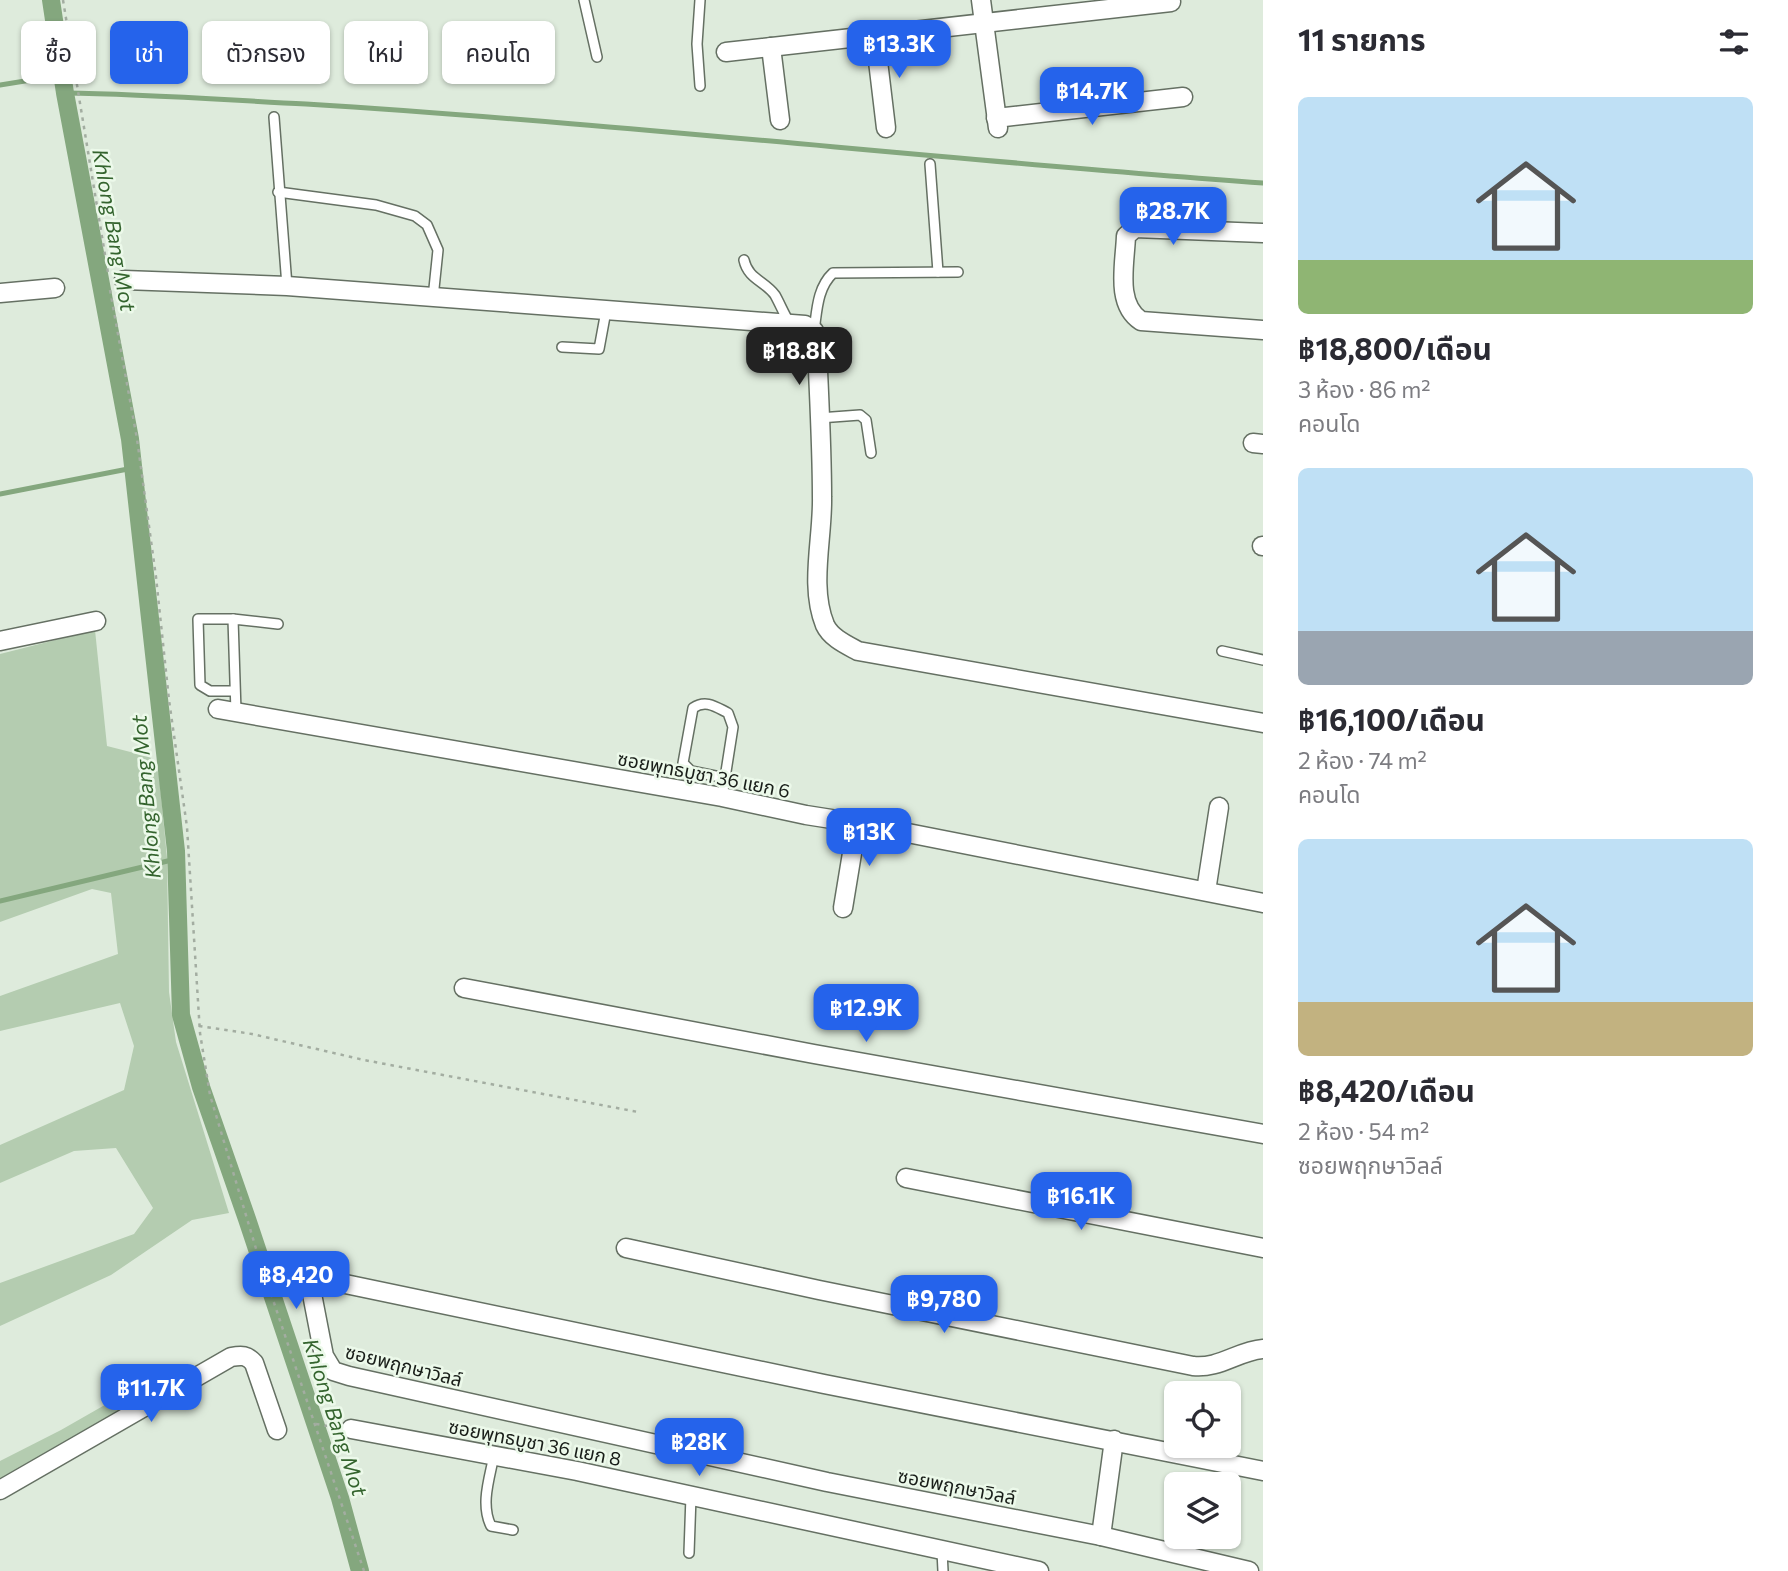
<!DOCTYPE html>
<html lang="th">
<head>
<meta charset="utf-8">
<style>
	body { margin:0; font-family:Commissioner,"Noto Sans Thai",sans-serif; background:#f7f7f7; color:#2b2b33; height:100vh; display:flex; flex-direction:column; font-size:26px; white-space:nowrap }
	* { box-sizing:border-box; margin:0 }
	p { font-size:23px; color:#7c7c81 }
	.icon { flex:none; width:38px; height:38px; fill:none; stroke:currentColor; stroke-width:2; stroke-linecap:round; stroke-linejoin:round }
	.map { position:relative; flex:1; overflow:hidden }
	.sheet { display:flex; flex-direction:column; background:#fff; width:525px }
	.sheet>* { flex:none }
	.top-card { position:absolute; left:21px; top:21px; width:665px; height:63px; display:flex; gap:14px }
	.fabs { position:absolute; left:1164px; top:1381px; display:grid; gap:14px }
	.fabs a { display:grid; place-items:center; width:77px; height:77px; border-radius:10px; background:#fff; box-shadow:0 2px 5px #0004; font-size:35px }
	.price { position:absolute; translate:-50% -60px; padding:0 16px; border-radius:14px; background:#2563eb; color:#fff; font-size:23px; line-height:46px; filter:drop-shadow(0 2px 4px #0008) }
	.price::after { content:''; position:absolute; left:50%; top:42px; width:21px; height:16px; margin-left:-10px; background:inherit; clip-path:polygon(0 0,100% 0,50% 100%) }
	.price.on { background:#222; color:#fff }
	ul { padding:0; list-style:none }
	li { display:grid; align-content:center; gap:14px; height:371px; padding:0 35px }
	li span { display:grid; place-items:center; height:217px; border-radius:10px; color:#555 }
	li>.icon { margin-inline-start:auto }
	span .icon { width:126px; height:126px; fill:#fffc; stroke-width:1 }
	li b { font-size:30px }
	h2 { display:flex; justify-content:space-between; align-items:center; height:84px; padding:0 35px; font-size:30px }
	.pill { padding:0 24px; border-radius:10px; background:#fff; box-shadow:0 2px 5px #0004; font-size:24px; line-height:63px }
	.pill.on { background:#2563eb; color:#fff }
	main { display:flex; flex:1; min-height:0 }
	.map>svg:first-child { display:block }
</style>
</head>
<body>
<main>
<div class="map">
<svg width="1263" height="1571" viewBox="0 0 1263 1571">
	<rect width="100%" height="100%" fill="#deebdc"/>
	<g fill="#b4ccb0">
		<polygon points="95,630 107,746 150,757 159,774 167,858 169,992 176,1042 229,1213 192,1220 111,1275 0,1326 0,1283 134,1234 153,1208 116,1148 74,1151 0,1183 0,1145 124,1090 134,1046 120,1003 0,1031 0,996 118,954 111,893 92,889 0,922 0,654"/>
		<polygon points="138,1386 176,1387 0,1479 0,1461 61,1430"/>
	</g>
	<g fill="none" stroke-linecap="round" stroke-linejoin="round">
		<g stroke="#84a77e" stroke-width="5">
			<polyline points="0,85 62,75"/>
			<path d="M65,93C145,94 226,100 306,104C626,124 944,160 1263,183"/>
			<polyline points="0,494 133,468"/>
			<polyline points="0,901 176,859"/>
		</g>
		<polyline stroke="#84a77e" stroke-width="18" points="51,0 65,93 130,439 176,851 181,1015 201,1087 247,1219 340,1498 360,1571"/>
		<g stroke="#657063" stroke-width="12">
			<g id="lane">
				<polyline points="584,0 597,57"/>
				<polyline points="700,86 697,44 700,0"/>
				<polyline points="274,117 287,286"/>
				<polyline points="930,164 938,272"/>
				<polyline points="278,192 376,205 415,216 427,225 438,250 433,298"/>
				<path d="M744,260C748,279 765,281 775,295C780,304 784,314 789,322"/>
				<path d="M814,331C817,311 817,288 833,273L958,272"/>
				<polyline points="562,347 599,349 606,311"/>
				<polyline points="819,418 860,415 866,420 871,453"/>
				<polyline points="233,619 198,619 200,685 210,691 234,691"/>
				<polyline points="1222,651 1263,660"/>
				<polyline points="236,712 233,619 278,624"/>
				<path d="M722,797L733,727L728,713C716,707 706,699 693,708L683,763L691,771L725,778"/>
				<path d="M494,1455C490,1477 480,1504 491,1526L513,1530"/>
				<polyline points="942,1551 943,1571"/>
				<polyline points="689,1553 691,1496"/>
			</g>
		</g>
		<g stroke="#657063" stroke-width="21">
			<g id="street">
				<polyline points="981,0 998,128"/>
				<polyline points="875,36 886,128"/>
				<polyline points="771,47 780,120"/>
				<polyline points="726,52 1171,2"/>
				<polyline points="996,118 1183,97"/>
				<path d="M1263,233L1135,228L1126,236C1125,264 1115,304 1141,321L1263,330"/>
				<path d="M124,280L287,286L805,325L814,331L817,347C819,397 822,447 822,497C823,538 809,586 825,625C831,638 847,645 858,651L1263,723"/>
				<polyline points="0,293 55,288"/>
				<polyline points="1253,443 1263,444"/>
				<polyline points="1262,546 1263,546"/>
				<polyline points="0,641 96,621"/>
				<polyline points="218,709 722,797 806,815 857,823 1263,903"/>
				<polyline points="1206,891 1219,807"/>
				<polyline points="843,908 857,823"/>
				<polyline points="464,988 814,1054 1263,1134"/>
				<polyline points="906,1178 1263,1248"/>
				<path d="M626,1248L819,1290L1193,1366C1219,1369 1238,1351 1263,1349"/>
				<polyline points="351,1429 577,1471 1039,1571"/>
				<path d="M0,1490L231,1357C242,1355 247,1355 254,1363L277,1430"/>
				<polyline points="1101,1536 1114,1440"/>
				<polyline points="1249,1571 1101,1536 827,1482 349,1376 333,1371 324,1356 312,1294 320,1285 331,1281 824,1384 1263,1471"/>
			</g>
		</g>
		<g stroke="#a3ada1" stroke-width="2.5" stroke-dasharray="3.5 5" stroke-linecap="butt">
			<polyline points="63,0 108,273"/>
			<polyline points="110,290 137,439 156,577 169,700 187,827 200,1033 210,1095 257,1252 364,1571"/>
			<polyline points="199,1026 252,1034 364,1060 638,1112"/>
			<polyline points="316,1424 334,1427"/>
		</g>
		<use href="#lane" stroke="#fff" stroke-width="9"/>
		<use href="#street" stroke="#fff" stroke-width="18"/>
	</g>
	<g text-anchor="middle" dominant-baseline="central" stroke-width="5" stroke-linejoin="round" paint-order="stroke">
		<g font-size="19" fill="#191e19" stroke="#ecf9ea">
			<text transform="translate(704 774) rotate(11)">ซอยพุทธบูชา 36 แยก 6</text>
			<text transform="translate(404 1365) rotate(14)">ซอยพฤกษาวิลล์</text>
			<text transform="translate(535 1442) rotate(11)">ซอยพุทธบูชา 36 แยก 8</text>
			<text transform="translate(957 1486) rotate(11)">ซอยพฤกษาวิลล์</text>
		</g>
		<g font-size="21" font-style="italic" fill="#34642e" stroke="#ecf9ea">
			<text transform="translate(115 230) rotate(80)">Khlong Bang Mot</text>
			<text transform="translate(145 797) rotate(-95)">Khlong Bang Mot</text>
			<text transform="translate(336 1417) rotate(72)">Khlong Bang Mot</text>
		</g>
	</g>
</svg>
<div class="fabs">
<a><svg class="icon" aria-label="locate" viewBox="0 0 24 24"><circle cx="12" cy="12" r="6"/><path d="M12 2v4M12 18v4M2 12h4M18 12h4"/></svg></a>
<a><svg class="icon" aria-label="layers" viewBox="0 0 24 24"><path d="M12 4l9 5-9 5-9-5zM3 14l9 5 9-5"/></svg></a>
</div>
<b class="price" style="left:899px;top:80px">฿13.3K</b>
<b class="price" style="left:1092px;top:127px">฿14.7K</b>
<b class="price" style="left:1173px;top:247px">฿28.7K</b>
<b class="price on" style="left:799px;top:387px">฿18.8K</b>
<b class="price" style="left:869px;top:868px">฿13K</b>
<b class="price" style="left:866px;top:1044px">฿12.9K</b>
<b class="price" style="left:1081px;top:1232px">฿16.1K</b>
<b class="price" style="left:296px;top:1311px">฿8,420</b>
<b class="price" style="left:944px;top:1335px">฿9,780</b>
<b class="price" style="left:151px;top:1424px">฿11.7K</b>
<b class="price" style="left:699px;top:1478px">฿28K</b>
<div class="top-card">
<a class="pill">ซื้อ</a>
<a class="pill on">เช่า</a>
<a class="pill">ตัวกรอง</a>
<a class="pill">ใหม่</a>
<a class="pill">คอนโด</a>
</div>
</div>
<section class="sheet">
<h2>11 รายการ<svg class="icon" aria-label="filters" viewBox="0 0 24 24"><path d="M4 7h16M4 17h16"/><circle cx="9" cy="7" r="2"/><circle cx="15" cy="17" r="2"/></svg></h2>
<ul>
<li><span style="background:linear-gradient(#bfe0f5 75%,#8fb573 0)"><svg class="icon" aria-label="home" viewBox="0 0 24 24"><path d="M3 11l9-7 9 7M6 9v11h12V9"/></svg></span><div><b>฿18,800/เดือน</b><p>3 ห้อง · 86 m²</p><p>คอนโด</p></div></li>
<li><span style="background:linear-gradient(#bfe0f5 75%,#9aa5b1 0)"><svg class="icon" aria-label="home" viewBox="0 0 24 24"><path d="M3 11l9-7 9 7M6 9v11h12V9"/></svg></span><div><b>฿16,100/เดือน</b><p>2 ห้อง · 74 m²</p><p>คอนโด</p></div></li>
<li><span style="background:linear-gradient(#bfe0f5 75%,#c2b280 0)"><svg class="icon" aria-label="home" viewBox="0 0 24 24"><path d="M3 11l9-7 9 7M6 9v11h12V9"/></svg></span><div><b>฿8,420/เดือน</b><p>2 ห้อง · 54 m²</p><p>ซอยพฤกษาวิลล์</p></div></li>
</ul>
</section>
</main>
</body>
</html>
